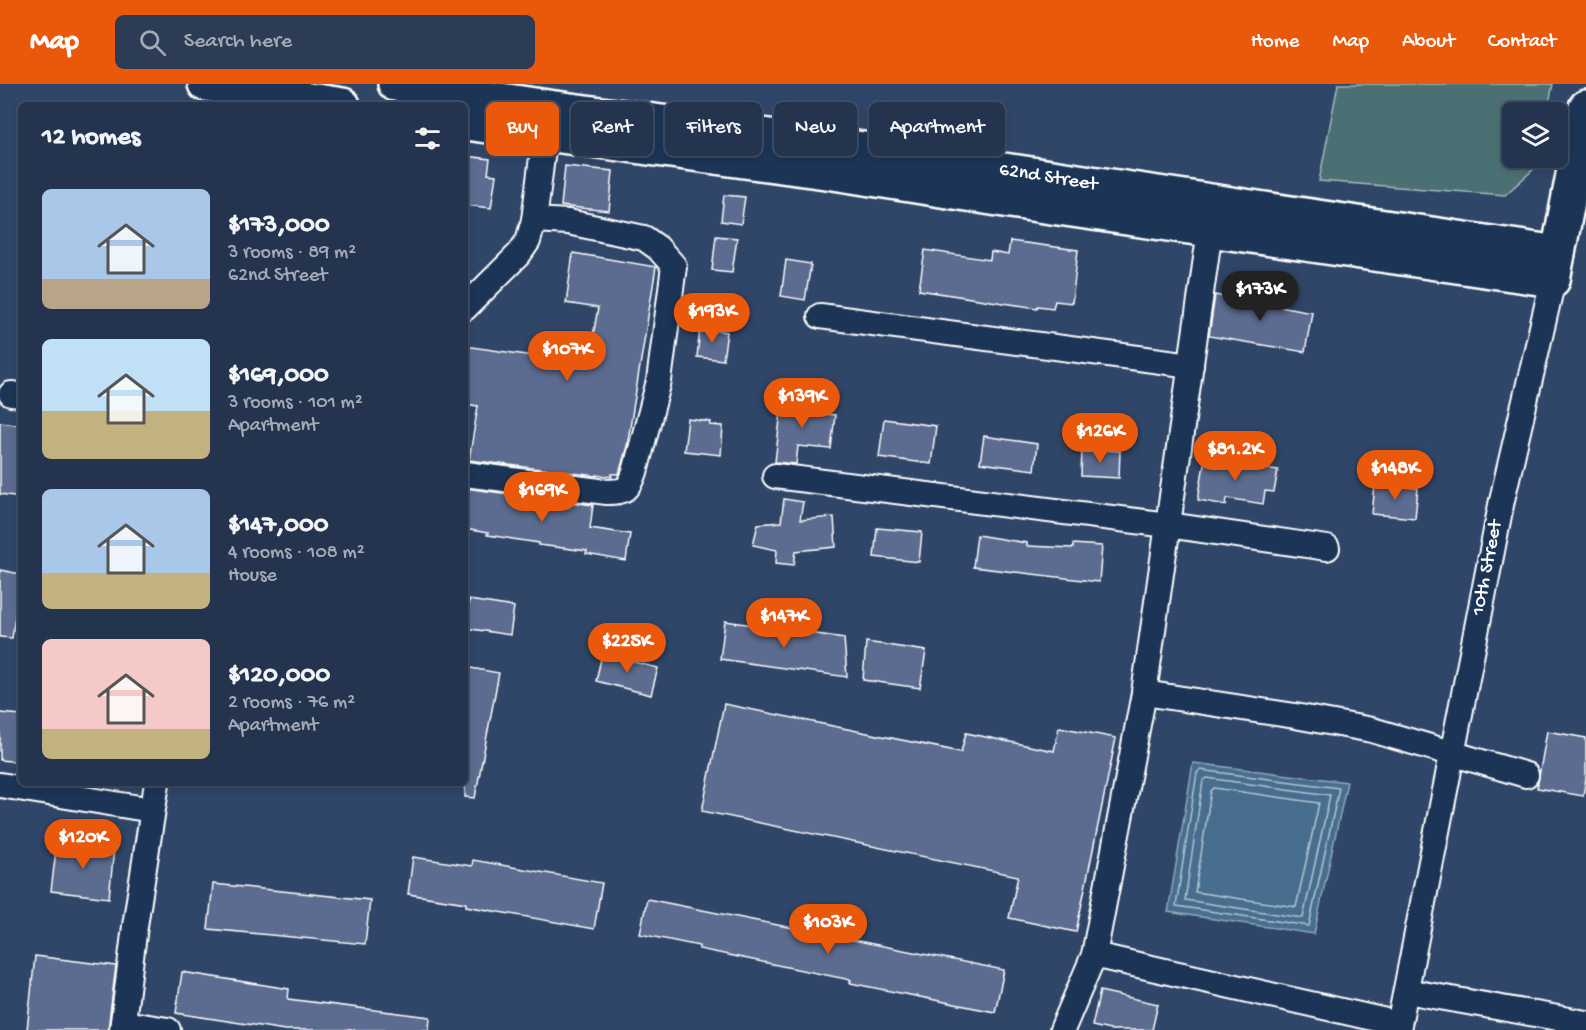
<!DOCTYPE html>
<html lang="en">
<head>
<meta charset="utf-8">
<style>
	body { margin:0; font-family:"Gochi Hand",sans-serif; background:#2c3c55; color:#f1f3f6; height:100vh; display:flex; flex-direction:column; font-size:22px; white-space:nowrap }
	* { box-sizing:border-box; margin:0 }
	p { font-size:20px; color:#a3aab6 }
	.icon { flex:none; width:33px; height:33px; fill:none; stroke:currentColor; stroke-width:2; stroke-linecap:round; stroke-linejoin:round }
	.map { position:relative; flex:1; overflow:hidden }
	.panel { position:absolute; left:18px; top:18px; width:450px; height:684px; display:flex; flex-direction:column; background:#24344e; border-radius:9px; box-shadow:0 3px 9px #0003,0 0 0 2px #414f66 }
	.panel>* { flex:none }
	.top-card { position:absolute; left:486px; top:18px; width:570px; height:54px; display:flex; gap:12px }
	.controls { position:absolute; left:1502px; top:18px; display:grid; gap:12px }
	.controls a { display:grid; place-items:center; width:66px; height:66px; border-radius:9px; background:#24344e; box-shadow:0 3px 9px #0003,0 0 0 2px #414f66; font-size:30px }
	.price { position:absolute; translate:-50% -51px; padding:0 14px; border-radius:21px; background:#ea580c; color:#fff; font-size:20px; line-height:39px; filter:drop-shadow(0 2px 3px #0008) }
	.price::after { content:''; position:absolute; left:50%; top:36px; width:18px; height:14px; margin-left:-9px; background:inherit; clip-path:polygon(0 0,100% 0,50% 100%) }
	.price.selected { background:#222; color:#fff }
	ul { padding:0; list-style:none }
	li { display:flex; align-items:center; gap:18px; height:150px; padding:0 24px }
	li span { display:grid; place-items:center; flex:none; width:168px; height:120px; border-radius:9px; color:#555 }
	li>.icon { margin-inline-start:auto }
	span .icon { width:72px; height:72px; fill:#fffc; stroke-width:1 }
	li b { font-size:26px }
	h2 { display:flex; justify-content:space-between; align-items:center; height:72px; padding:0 24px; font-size:26px }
	.tag { padding:0 21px; border-radius:9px; background:#24344e; box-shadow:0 3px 9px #0003,0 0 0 2px #414f66; font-size:21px; line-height:54px }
	.tag.selected { background:#ea580c; color:#fff }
	header { display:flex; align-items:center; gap:36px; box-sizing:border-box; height:84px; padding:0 30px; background:#ea580c; color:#fff }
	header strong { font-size:28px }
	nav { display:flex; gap:33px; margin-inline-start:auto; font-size:21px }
	.search { width:420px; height:54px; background:#2c3c55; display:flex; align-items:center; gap:15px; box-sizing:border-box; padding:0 21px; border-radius:9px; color:#a3aab6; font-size:22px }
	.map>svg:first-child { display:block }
</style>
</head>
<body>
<header>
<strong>Map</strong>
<div class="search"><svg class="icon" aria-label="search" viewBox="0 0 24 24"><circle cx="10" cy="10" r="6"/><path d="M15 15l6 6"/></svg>Search here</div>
<nav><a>Home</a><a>Map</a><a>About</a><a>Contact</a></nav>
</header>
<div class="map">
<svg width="1586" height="946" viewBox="0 0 1586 946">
	<rect width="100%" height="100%" fill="#304668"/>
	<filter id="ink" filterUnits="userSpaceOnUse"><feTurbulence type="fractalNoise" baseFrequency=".0167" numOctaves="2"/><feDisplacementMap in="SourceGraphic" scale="12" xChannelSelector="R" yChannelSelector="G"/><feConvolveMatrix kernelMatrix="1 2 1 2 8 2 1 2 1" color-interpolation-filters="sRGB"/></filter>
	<g filter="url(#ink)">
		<polygon fill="#4c7073" stroke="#a6b8b9" stroke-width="1.5" points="1338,0 1553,0 1547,28 1512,28 1512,74 1538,74 1536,83 1505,111 1319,97"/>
		<polygon fill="#466e8e" stroke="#90a8bb" stroke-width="1.5" points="1193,679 1347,698 1314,850 1168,828"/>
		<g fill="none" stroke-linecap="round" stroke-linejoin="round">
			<g stroke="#b5c5d2" stroke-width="1.5">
				<polygon points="1200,686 1339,704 1309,842 1176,822 1197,689"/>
				<polygon points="1207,694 1330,711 1303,834 1185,816 1203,697"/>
				<polygon points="1214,704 1319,719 1296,823 1195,808 1211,707"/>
			</g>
		</g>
		<g fill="#5c6c90" stroke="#fff" stroke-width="1.5">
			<polygon points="465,72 490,75 488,90 496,91 491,124 465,121"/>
			<polygon points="565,82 613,87 609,127 561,122"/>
			<polygon points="724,111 745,113 741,140 721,137"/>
			<polygon points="716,152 737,154 732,188 712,186"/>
			<polygon points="1010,157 1078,166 1072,219 1055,217 1053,224 1038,222 1037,224 919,206 925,166 990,176 991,168 1008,171"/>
			<polygon points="573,169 656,183 627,362 619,390 612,390 612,393 597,391 597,392 469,376 478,322 465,320 465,262 588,280 598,224 566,219"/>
			<polygon points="786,176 811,180 805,216 781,212"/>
			<polygon points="1253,203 1275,207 1273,221 1312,228 1305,268 1209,252 1215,211 1251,218"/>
			<polygon points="700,244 727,248 723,276 697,273"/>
			<polygon points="783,310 811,313 810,328 835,331 831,365 798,362 796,380 775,378"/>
			<polygon points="688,335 711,338 710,341 723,342 721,371 684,367"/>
			<polygon points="884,335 936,342 931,380 879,373"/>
			<polygon points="0,338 21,341 21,413 0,410"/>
			<polygon points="984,352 1037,360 1034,386 980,379"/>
			<polygon points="1082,365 1120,367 1119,394 1081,392"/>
			<polygon points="1205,374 1278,386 1274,408 1265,407 1263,420 1227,414 1226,421 1198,416"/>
			<polygon points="1375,401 1418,404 1415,434 1372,430"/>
			<polygon points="465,404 593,421 590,444 630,450 626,477 586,470 587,467 539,461 539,459 487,451 488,449 465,445"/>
			<polygon points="784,415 803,418 800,436 834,433 836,463 796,467 794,481 776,479 777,466 753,461 758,440 781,438"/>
			<polygon points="877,444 922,448 919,478 874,473"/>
			<polygon points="977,451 1027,459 1027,462 1073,464 1073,460 1102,462 1099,498 973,483"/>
			<polygon points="0,486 21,490 12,554 0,553"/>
			<polygon points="469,516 514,523 510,551 465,544"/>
			<polygon points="725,537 844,554 847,593 720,575"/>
			<polygon points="866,558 926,567 920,604 863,596"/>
			<polygon points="602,570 658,584 651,611 596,597"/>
			<polygon points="465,583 499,589 475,714 465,713"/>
			<polygon points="724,620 961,668 966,649 1054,667 1059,643 1116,654 1076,848 1009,834 1018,792 702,727"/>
			<polygon points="0,629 21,631 21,678 0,676"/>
			<polygon points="1547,647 1586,654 1586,694 1583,712 1537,704"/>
			<polygon points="57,758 114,765 109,814 51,807"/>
			<polygon points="413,773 472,782 473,776 602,799 594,845 466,822 466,819 408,810"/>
			<polygon points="213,800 370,816 365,860 208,845"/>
			<polygon points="647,815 1004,886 995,928 850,899 851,896 699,865 699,862 640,850"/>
			<polygon points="35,872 116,882 108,946 27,946"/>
			<polygon points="182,888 289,905 288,915 430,933 429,946 285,946 176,929"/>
			<polygon points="1100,907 1158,920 1152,946 1110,946 1092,942"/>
		</g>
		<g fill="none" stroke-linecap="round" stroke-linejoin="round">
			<g stroke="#fff" stroke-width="28">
				<g id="minor">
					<polyline points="465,224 519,170 528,157 534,136 547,34"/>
					<polyline points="820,232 1191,281"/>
					<polyline points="11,310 21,311"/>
					<path d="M465,390L607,408C625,408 629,406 635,388L659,297L674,182L658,164L644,154L568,138L534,136"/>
					<polyline points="775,392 1168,441 1327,464"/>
					<polyline points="1144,609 1295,632 1372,646 1526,691"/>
					<polyline points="0,701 152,726"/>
					<polyline points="1094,871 1399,940"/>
					<polyline points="1406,907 1586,939"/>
					<polyline points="123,939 168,946"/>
					<polyline points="122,946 135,842 157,699"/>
					<polyline points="1062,946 1094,871 1144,609 1210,146"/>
					<polyline points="1398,946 1502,416 1553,196"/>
				</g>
			</g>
			<g stroke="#fff" stroke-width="38">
				<g id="secondary">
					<polyline points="205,0 343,21"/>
					<polyline points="395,0 548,23 837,61 1558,169"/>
					<polyline points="465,39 833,89 1017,118 1553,196 1586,23"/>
				</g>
			</g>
			<use href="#minor" stroke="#1d3557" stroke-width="24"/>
			<use href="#secondary" stroke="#1d3557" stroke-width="33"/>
		</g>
	</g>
	<g text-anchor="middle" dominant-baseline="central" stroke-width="5" stroke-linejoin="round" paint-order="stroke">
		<g font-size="20" fill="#fff" stroke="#1d3557">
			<text transform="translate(1048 94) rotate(9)">62nd Street</text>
			<text transform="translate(1488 484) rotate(-79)">10th Street</text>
		</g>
	</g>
</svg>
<div class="controls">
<a><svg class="icon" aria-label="layers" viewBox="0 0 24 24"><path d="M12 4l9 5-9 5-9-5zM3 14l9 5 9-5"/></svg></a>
</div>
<b class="price selected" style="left:1260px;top:238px">$173K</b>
<b class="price" style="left:712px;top:260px">$193K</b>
<b class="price" style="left:567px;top:298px">$107K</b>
<b class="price" style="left:802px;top:345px">$139K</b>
<b class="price" style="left:1100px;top:380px">$126K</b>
<b class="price" style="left:1235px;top:398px">$81.2K</b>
<b class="price" style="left:1395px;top:417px">$148K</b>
<b class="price" style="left:542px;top:439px">$169K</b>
<b class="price" style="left:784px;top:565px">$147K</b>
<b class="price" style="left:627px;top:590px">$225K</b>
<b class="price" style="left:83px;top:786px">$120K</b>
<b class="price" style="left:828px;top:871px">$103K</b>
<div class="top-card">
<a class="tag selected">Buy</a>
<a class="tag">Rent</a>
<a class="tag">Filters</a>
<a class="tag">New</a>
<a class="tag">Apartment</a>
</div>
<section class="panel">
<h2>12 homes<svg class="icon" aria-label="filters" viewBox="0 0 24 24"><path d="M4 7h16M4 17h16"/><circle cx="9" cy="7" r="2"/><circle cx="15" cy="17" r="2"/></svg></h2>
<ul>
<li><span style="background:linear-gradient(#a9c7e8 75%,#b9a48a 0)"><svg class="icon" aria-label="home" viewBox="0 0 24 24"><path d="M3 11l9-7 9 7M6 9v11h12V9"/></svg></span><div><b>$173,000</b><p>3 rooms · 89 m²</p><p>62nd Street</p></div></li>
<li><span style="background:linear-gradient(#bfe0f5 60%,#c2b280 0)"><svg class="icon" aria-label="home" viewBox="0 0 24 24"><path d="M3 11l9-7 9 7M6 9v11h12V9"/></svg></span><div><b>$169,000</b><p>3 rooms · 101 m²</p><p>Apartment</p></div></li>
<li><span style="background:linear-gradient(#a9c7e8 70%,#c2b280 0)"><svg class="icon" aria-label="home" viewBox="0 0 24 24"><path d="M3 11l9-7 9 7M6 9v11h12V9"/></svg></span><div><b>$147,000</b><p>4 rooms · 108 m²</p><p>House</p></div></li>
<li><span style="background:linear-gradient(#f6c9c9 75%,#c2b280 0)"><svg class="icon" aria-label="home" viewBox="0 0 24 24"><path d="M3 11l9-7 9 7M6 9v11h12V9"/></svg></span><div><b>$120,000</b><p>2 rooms · 76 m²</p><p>Apartment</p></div></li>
</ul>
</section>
</div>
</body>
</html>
